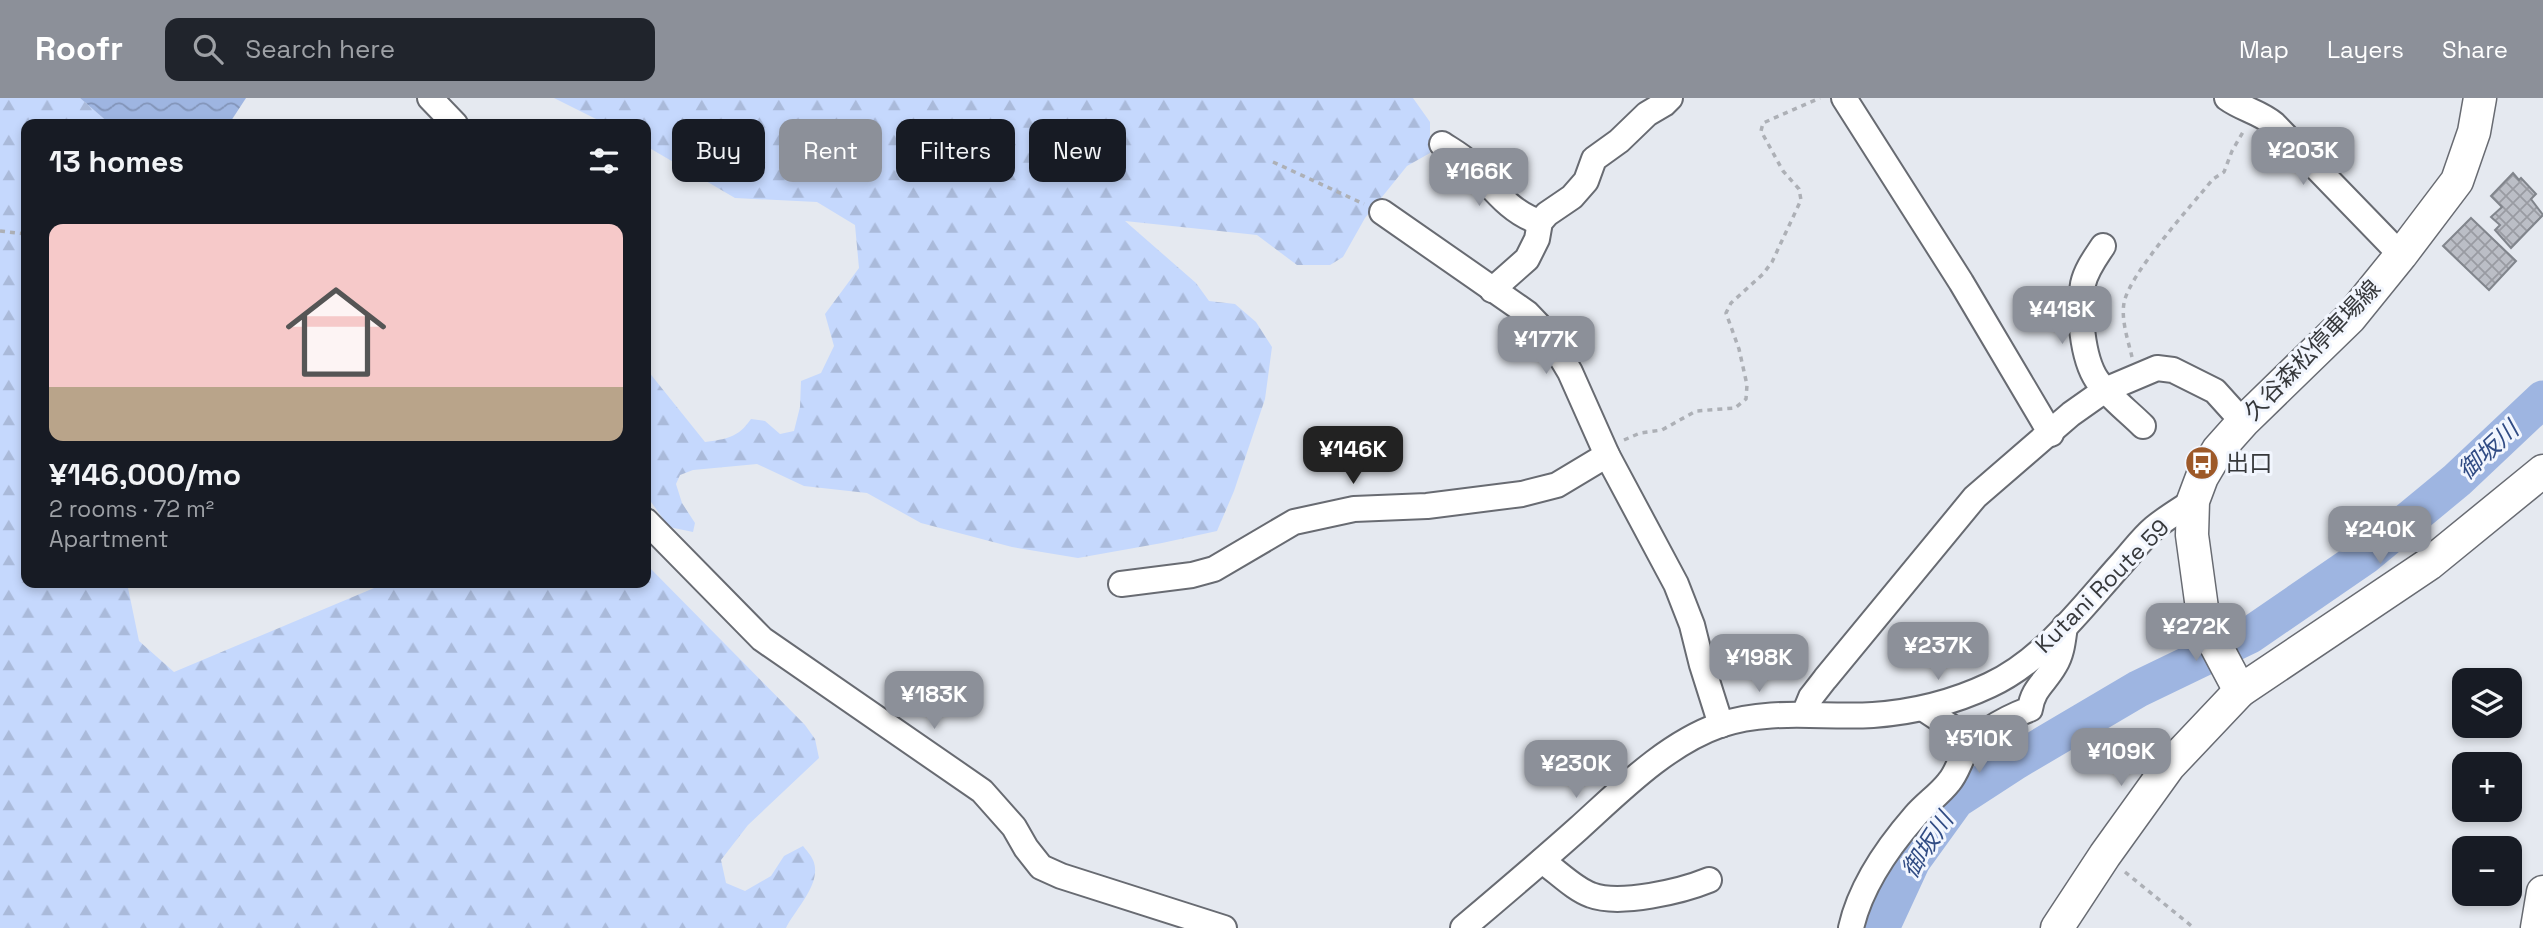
<!DOCTYPE html>
<html lang="en">
<head>
<meta charset="utf-8">
<style>
	body { margin:0; font-family:"Space Grotesk","Noto Sans JP",sans-serif; background:#20242c; color:#f1f3f6; height:100vh; display:flex; flex-direction:column; font-size:26px; white-space:nowrap }
	* { box-sizing:border-box; margin:0 }
	p { font-size:23px; color:#9ea1a6 }
	.icon { flex:none; width:38px; height:38px; fill:none; stroke:currentColor; stroke-width:2; stroke-linecap:round; stroke-linejoin:round }
	.map { position:relative; flex:1; overflow:hidden }
	.drawer { position:absolute; left:21px; top:21px; width:630px; height:469px; display:flex; flex-direction:column; background:#171b24; border-radius:14px; box-shadow:0 4px 10px #0003 }
	.drawer>* { flex:none }
	.top-card { position:absolute; left:672px; top:21px; width:665px; height:63px; display:flex; gap:14px }
	.tools { position:absolute; left:2452px; top:570px; display:grid; gap:14px }
	.tools a { display:grid; place-items:center; width:70px; height:70px; border-radius:14px; background:#171b24; box-shadow:0 4px 10px #0003; font-size:35px }
	.price { position:absolute; translate:-50% -60px; padding:0 16px; border-radius:14px; background:#8c9099; color:#fff; font-size:23px; line-height:46px; filter:drop-shadow(0 2px 4px #0008) }
	.price::after { content:''; position:absolute; left:50%; top:42px; width:21px; height:16px; margin-left:-10px; background:inherit; clip-path:polygon(0 0,100% 0,50% 100%) }
	.price.on { background:#222; color:#fff }
	ul { padding:0; list-style:none }
	li { display:grid; align-content:center; gap:14px; height:371px; padding:0 28px }
	li+li { border-top:2px solid #363941 }
	li span { display:grid; place-items:center; height:217px; border-radius:14px; color:#555 }
	li>.icon { margin-inline-start:auto }
	span .icon { width:126px; height:126px; fill:#fffc; stroke-width:1 }
	li b { font-size:30px }
	h2 { display:flex; justify-content:space-between; align-items:center; height:84px; padding:0 28px; font-size:30px }
	.chip { padding:0 24px; border-radius:14px; background:#171b24; box-shadow:0 4px 10px #0003; font-size:24px; line-height:63px }
	.chip.on { background:#8c9099; color:#fff }
	header { display:flex; align-items:center; gap:42px; box-sizing:border-box; height:98px; padding:0 35px; background:#8c9099; color:#fff }
	header strong { font-size:33px }
	nav { display:flex; gap:38px; margin-inline-start:auto; font-size:24px }
	.search { width:490px; height:63px; background:#20242c; display:flex; align-items:center; gap:18px; box-sizing:border-box; padding:0 24px; border-radius:14px; color:#9ea1a6; font-size:26px }
	.map>svg:first-child { display:block }
</style>
</head>
<body>
<header>
<strong>Roofr</strong>
<div class="search"><svg class="icon" aria-label="search" viewBox="0 0 24 24"><circle cx="10" cy="10" r="6"/><path d="M15 15l6 6"/></svg>Search here</div>
<nav><a>Map</a><a>Layers</a><a>Share</a></nav>
</header>
<div class="map">
<svg width="2543" height="830" viewBox="0 0 2543 830">
	<defs>
		<pattern id="forest-firs" width="22" height="20" patternUnits="userSpaceOnUse" patternTransform="scale(1.75)"><rect width="22" height="20" fill="#c5d8fd"/><path d="M5 1l3.5 6h-7zM16 11l3.5 6h-7z" fill="#aabada"/></pattern>
		<pattern id="water-waves" width="16" height="10" patternUnits="userSpaceOnUse" patternTransform="scale(1.75)"><rect width="16" height="10" fill="#9eb5e1"/><path d="M0 5q4-4 8 0t8 0" fill="none" stroke="#8294b8"/></pattern>
		<pattern id="building-cross-hatch" width="8" height="8" patternUnits="userSpaceOnUse" patternTransform="scale(1.75)"><rect width="8" height="8" fill="#bbbec6"/><path d="M0 0l8 8M0 8l8-8" fill="none" stroke="#999ba2"/></pattern>
	</defs>
	<rect width="100%" height="100%" fill="#e5e9f0"/>
	<g fill="url(#forest-firs)">
		<path d="M0,0H80L110,26H26V485H127L139,543L174,574L386,485H646V466L805,627L815,641L819,660L748,727L721,762L726,785L745,793L771,778L784,758L803,748C806,752 811,757 813,762C823,785 795,811 786,830H0Z"/>
		<path d="M554,0H1413L1430,24V55L1407,68L1365,120L1343,159L1330,167H1297L1257,137L1125,123L1196,185L1209,203L1235,206L1256,224L1272,249L1265,301L1234,393L1217,433L1162,445L1078,460L1012,449L921,425L867,395L804,388L757,366L693,372L680,377L676,386L682,405L695,425L693,434L669,429L646,397V273H648L705,344C726,341 738,340 751,321L765,323L780,336L794,333L800,309L801,283L821,275L834,248L825,216L859,170L855,127L817,104L735,100L646,48V26H606Z"/>
	</g>
	<polygon fill="url(#water-waves)" points="80,0 246,0 229,26 110,26"/>
	<g fill="none" stroke-linecap="round" stroke-linejoin="round">
		<polyline stroke="#9eb5e1" stroke-width="37" points="1881,830 1912,763 1956,702 2016,663 2138,591 2250,537 2365,458 2457,382 2543,301"/>
	</g>
	<g fill="url(#building-cross-hatch)" stroke="#81858c" stroke-width="2">
		<polygon points="2513,75 2519,82 2521,80 2536,96 2531,101 2543,117 2511,150 2495,132 2500,127 2491,119 2502,109 2491,98"/>
		<polygon points="2471,120 2516,163 2489,192 2443,148"/>
	</g>
	<g fill="none" stroke-linecap="round" stroke-linejoin="round">
		<g stroke="#686b72" stroke-width="28">
			<g id="minor">
				<polyline points="430,0 455,26"/>
				<polyline points="1844,0 1961,184 2051,336"/>
				<path d="M2227,0C2242,11 2260,14 2274,26L2401,157"/>
				<path d="M1442,46C1451,52 1462,58 1469,65C1491,87 1509,115 1540,124"/>
				<polyline points="1382,114 1527,215 1548,237 1570,274 1607,357 1676,486 1692,527 1702,567 1721,627"/>
				<path d="M2103,148C2095,160 2086,172 2083,186C2078,211 2082,260 2097,282C2109,299 2128,313 2143,328"/>
				<polyline points="1492,192 1527,161 1537,141 1540,124 1547,116 1572,99 1586,83 1594,61 1619,43 1647,16 1664,6 1670,0"/>
				<polyline points="646,423 762,541 982,693 1014,729 1026,750 1041,769 1061,778 1224,830"/>
				<polyline points="1121,486 1192,477 1214,471 1294,424 1354,411 1427,408 1522,396 1557,387 1607,357"/>
				<polyline points="1924,611 1974,644"/>
				<polyline points="1804,616 1811,599 1825,581 1975,399 2071,316 2105,292 2157,270 2173,272 2215,293 2243,324"/>
				<path d="M1542,763C1557,773 1574,791 1591,797C1620,808 1682,793 1709,782"/>
				<path d="M1463,830C1502,797 1541,764 1579,730C1621,692 1666,646 1720,627C1770,610 1822,620 1873,617C1915,614 1952,605 1990,587C2044,562 2083,508 2122,465C2132,454 2142,440 2154,430C2166,420 2180,412 2193,403"/>
				<path d="M1851,830C1860,790 1888,749 1915,718C1925,706 1939,697 1949,684C1956,676 1959,665 1964,656C1979,634 2006,620 2030,611C2033,590 2045,585 2055,567C2062,556 2063,542 2065,528"/>
			</g>
		</g>
		<g stroke="#686b72" stroke-width="35">
			<g id="major">
				<polyline points="2240,593 2204,525 2192,437 2193,403 2202,379 2218,352 2243,324 2350,220 2401,157 2457,83 2474,34 2480,0"/>
				<polyline points="2057,830 2105,757 2169,668 2240,593 2429,466 2543,373"/>
				<polyline points="2537,830 2543,794"/>
			</g>
		</g>
		<g stroke="#adb0b6" stroke-width="3.5" stroke-dasharray="5 5" stroke-linecap="butt">
			<polyline points="1273,64 1364,106"/>
			<polyline points="0,133 26,136"/>
			<path d="M2132,259C2128,242 2121,222 2124,205C2129,176 2192,107 2213,81L2224,74L2232,53L2243,34"/>
			<polyline points="1624,342 1640,335 1662,332 1696,313 1735,310 1746,301 1747,287 1739,251 1726,215 1731,205 1763,176 1772,164 1801,102 1799,91 1783,73 1761,33 1763,25 1820,0"/>
			<polyline points="2125,774 2194,830"/>
		</g>
		<use href="#minor" stroke="#fff" stroke-width="24"/>
		<use href="#major" stroke="#fff" stroke-width="32"/>
	</g>
	<defs>
		<g id="bus-disc" transform="scale(1.75)"><circle r="9.5" fill="#9d5929" stroke="#f2f6fe"/><path d="M-5-6H5V4H4V6H2V4H-2V6H-4V4H-5ZM-3.5-4V0h7V-4ZM-3.5 1.2v1.5H-2V1.2ZM2 1.2v1.5H3.5V1.2Z" fill="#fff"/></g>
	</defs>
	<g fill-rule="evenodd">
		<use href="#bus-disc" x="2202" y="365"/>
	</g>
	<g text-anchor="middle" dominant-baseline="central" stroke-width="6" stroke-linejoin="round" paint-order="stroke">
		<g font-size="23" fill="#36383b" stroke="#f2f6fe">
			<text transform="translate(2312 252) rotate(-46)">久谷森松停車場線</text>
			<text transform="translate(2102 488) rotate(-45)">Kutani Route 59</text>
		</g>
		<g font-size="23" fill="#36383b" stroke="#f2f6fe" text-anchor="start">
			<text x="2226" y="365">出口</text>
		</g>
		<g font-size="24" font-style="italic" fill="#314c84" stroke="#f2f6fe">
			<text transform="translate(2488 352) rotate(-43)">御坂川</text>
			<text transform="translate(1927 747) rotate(-57)">御坂川</text>
		</g>
	</g>
</svg>
<div class="tools">
<a><svg class="icon" aria-label="layers" viewBox="0 0 24 24"><path d="M12 4l9 5-9 5-9-5zM3 14l9 5 9-5"/></svg></a>
<a>+</a>
<a>−</a>
</div>
<b class="price" style="left:2303px;top:89px">¥203K</b>
<b class="price" style="left:1479px;top:110px">¥166K</b>
<b class="price" style="left:2062px;top:248px">¥418K</b>
<b class="price" style="left:1546px;top:278px">¥177K</b>
<b class="price on" style="left:1353px;top:388px">¥146K</b>
<b class="price" style="left:2380px;top:468px">¥240K</b>
<b class="price" style="left:2196px;top:565px">¥272K</b>
<b class="price" style="left:1938px;top:584px">¥237K</b>
<b class="price" style="left:1759px;top:596px">¥198K</b>
<b class="price" style="left:934px;top:633px">¥183K</b>
<b class="price" style="left:1979px;top:677px">¥510K</b>
<b class="price" style="left:2121px;top:690px">¥109K</b>
<b class="price" style="left:1576px;top:702px">¥230K</b>
<div class="top-card">
<a class="chip">Buy</a>
<a class="chip on">Rent</a>
<a class="chip">Filters</a>
<a class="chip">New</a>
</div>
<section class="drawer">
<h2>13 homes<svg class="icon" aria-label="filters" viewBox="0 0 24 24"><path d="M4 7h16M4 17h16"/><circle cx="9" cy="7" r="2"/><circle cx="15" cy="17" r="2"/></svg></h2>
<ul>
<li><span style="background:linear-gradient(#f6c9c9 75%,#b9a48a 0)"><svg class="icon" aria-label="home" viewBox="0 0 24 24"><path d="M3 11l9-7 9 7M6 9v11h12V9"/></svg></span><div><b>¥146,000/mo</b><p>2 rooms · 72 m²</p><p>Apartment</p></div></li>
</ul>
</section>
</div>
</body>
</html>
